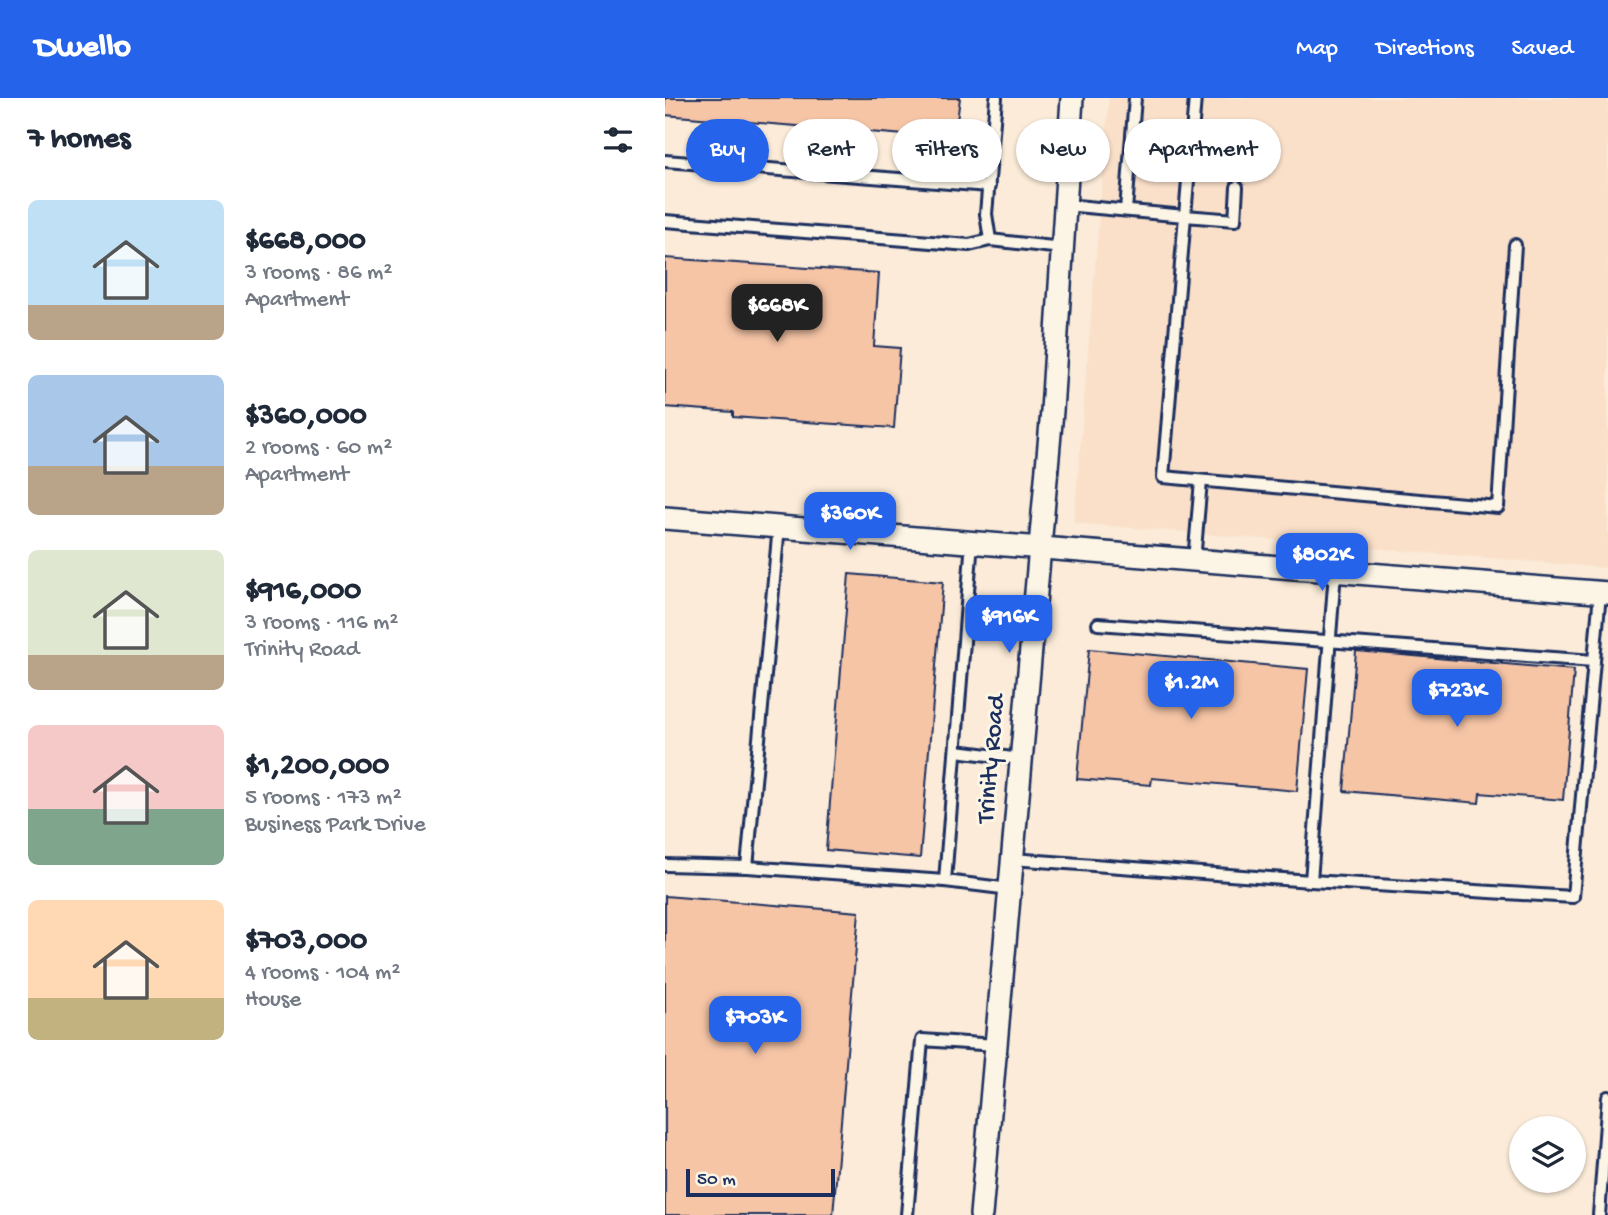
<!DOCTYPE html>
<html lang="en">
<head>
<meta charset="utf-8">
<style>
	body { margin:0; font-family:"Gochi Hand",sans-serif; background:#f2f2f3; color:#1f2937; height:100vh; display:flex; flex-direction:column; font-size:26px; white-space:nowrap }
	* { box-sizing:border-box; margin:0 }
	p { font-size:23px; color:#747a83 }
	.icon { flex:none; width:38px; height:38px; fill:none; stroke:currentColor; stroke-width:2; stroke-linecap:round; stroke-linejoin:round }
	.map { position:relative; flex:1; overflow:hidden }
	.side { display:flex; flex-direction:column; background:#fff; width:665px }
	.side>* { flex:none }
	.hud { position:absolute; left:21px; top:21px; width:665px; height:63px; display:flex; gap:14px }
	.buttons { position:absolute; left:844px; top:1018px; display:grid; gap:14px }
	.buttons a { display:grid; place-items:center; width:77px; height:77px; border-radius:50%; background:#fff; box-shadow:0 2px 5px #0004; font-size:35px }
	.scale { position:absolute; left:21px; bottom:18px; width:149px; box-sizing:border-box; padding-left:7px; border:4px solid #1b2f5e; border-top:0; font-size:19px; line-height:24px; white-space:nowrap; color:#1b2f5e; -webkit-text-stroke:5px #fcf5e5; paint-order:stroke }
	.price { position:absolute; translate:-50% -60px; padding:0 16px; border-radius:14px; background:#2563eb; color:#fff; font-size:23px; line-height:46px; filter:drop-shadow(0 2px 4px #0008) }
	.price::after { content:''; position:absolute; left:50%; top:42px; width:21px; height:16px; margin-left:-10px; background:inherit; clip-path:polygon(0 0,100% 0,50% 100%) }
	.price.current { background:#222; color:#fff }
	ul { padding:0; list-style:none }
	li { display:flex; align-items:center; gap:21px; height:175px; padding:0 28px }
	li span { display:grid; place-items:center; flex:none; width:196px; height:140px; border-radius:10px; color:#555 }
	li>.icon { margin-inline-start:auto }
	span .icon { width:84px; height:84px; fill:#fffc; stroke-width:1 }
	li b { font-size:30px }
	h2 { display:flex; justify-content:space-between; align-items:center; height:84px; padding:0 28px; font-size:30px }
	.pill { padding:0 24px; border-radius:32px; background:#fff; box-shadow:0 2px 5px #0004; font-size:24px; line-height:63px }
	.pill.current { background:#2563eb; color:#fff }
	header { display:flex; align-items:center; gap:42px; box-sizing:border-box; height:98px; padding:0 35px; background:#2563eb; color:#fff }
	header strong { font-size:33px }
	nav { display:flex; gap:38px; margin-inline-start:auto; font-size:24px }
	main { display:flex; flex:1; min-height:0 }
	.map>svg:first-child { display:block }
</style>
</head>
<body>
<header>
<strong>Dwello</strong>
<nav><a>Map</a><a>Directions</a><a>Saved</a></nav>
</header>
<main>
<section class="side">
<h2>7 homes<svg class="icon" aria-label="filters" viewBox="0 0 24 24"><path d="M4 7h16M4 17h16"/><circle cx="9" cy="7" r="2"/><circle cx="15" cy="17" r="2"/></svg></h2>
<ul>
<li><span style="background:linear-gradient(#bfe0f5 75%,#b9a48a 0)"><svg class="icon" aria-label="home" viewBox="0 0 24 24"><path d="M3 11l9-7 9 7M6 9v11h12V9"/></svg></span><div><b>$668,000</b><p>3 rooms · 86 m²</p><p>Apartment</p></div></li>
<li><span style="background:linear-gradient(#a9c7e8 65%,#b9a48a 0)"><svg class="icon" aria-label="home" viewBox="0 0 24 24"><path d="M3 11l9-7 9 7M6 9v11h12V9"/></svg></span><div><b>$360,000</b><p>2 rooms · 60 m²</p><p>Apartment</p></div></li>
<li><span style="background:linear-gradient(#dfe7d0 75%,#b9a48a 0)"><svg class="icon" aria-label="home" viewBox="0 0 24 24"><path d="M3 11l9-7 9 7M6 9v11h12V9"/></svg></span><div><b>$916,000</b><p>3 rooms · 116 m²</p><p>Trinity Road</p></div></li>
<li><span style="background:linear-gradient(#f6c9c9 60%,#7fa58c 0)"><svg class="icon" aria-label="home" viewBox="0 0 24 24"><path d="M3 11l9-7 9 7M6 9v11h12V9"/></svg></span><div><b>$1,200,000</b><p>5 rooms · 173 m²</p><p>Business Park Drive</p></div></li>
<li><span style="background:linear-gradient(#ffd9b3 70%,#c2b280 0)"><svg class="icon" aria-label="home" viewBox="0 0 24 24"><path d="M3 11l9-7 9 7M6 9v11h12V9"/></svg></span><div><b>$703,000</b><p>4 rooms · 104 m²</p><p>House</p></div></li>
</ul>
</section>
<div class="map">
<svg width="943" height="1117" viewBox="0 0 943 1117">
	<rect width="100%" height="100%" fill="#fbebd8"/>
	<filter id="ink" filterUnits="userSpaceOnUse"><feTurbulence type="fractalNoise" baseFrequency=".0143" numOctaves="2"/><feDisplacementMap in="SourceGraphic" scale="14" xChannelSelector="R" yChannelSelector="G"/><feConvolveMatrix kernelMatrix="1 2 1 2 8 2 1 2 1" color-interpolation-filters="sRGB"/></filter>
	<g filter="url(#ink)">
		<polygon fill="#fae0c9" points="444,0 943,0 943,470 409,425"/>
		<g fill="#f6c5a6" stroke="#1b2f5e" stroke-width="2">
			<polygon points="0,0 295,0 285,77 237,73 240,37 0,17"/>
			<polygon points="0,160 214,175 209,248 235,250 229,330 68,319 68,314 0,309"/>
			<polygon points="184,476 278,484 255,760 161,752"/>
			<polygon points="424,551 643,571 632,693 487,680 486,687 412,681"/>
			<polygon points="691,553 909,572 898,702 815,695 814,705 679,693"/>
			<polygon points="0,798 194,814 168,1117 0,1117"/>
		</g>
		<g fill="none" stroke-linecap="round" stroke-linejoin="round">
			<g stroke="#1b2f5e" stroke-width="16">
				<g id="service">
					<polyline points="0,63 324,88"/>
					<polyline points="572,89 570,122 520,118 498,379 833,409 850,147"/>
					<polyline points="400,107 520,118 530,0"/>
					<polyline points="461,112 470,0"/>
					<polyline points="0,123 304,147 325,142 397,150"/>
					<polyline points="325,142 321,116 331,0"/>
					<polyline points="307,443 280,783 345,791"/>
					<polyline points="529,463 536,383"/>
					<polyline points="433,526 929,563"/>
					<polyline points="291,653 356,661"/>
					<polyline points="347,761 646,783 670,474"/>
					<polyline points="0,767 82,769 114,428"/>
					<polyline points="82,769 280,783"/>
					<polyline points="646,783 908,799 935,495"/>
					<polyline points="242,1117 257,942 331,947"/>
					<polyline points="934,1117 943,999"/>
				</g>
			</g>
			<g stroke="#1b2f5e" stroke-width="26">
				<g id="minor">
					<polyline points="0,420 943,495"/>
					<polyline points="316,1117 387,313 407,0"/>
				</g>
			</g>
			<use href="#service" stroke="#fcf5e5" stroke-width="10"/>
			<use href="#minor" stroke="#fcf5e5" stroke-width="21"/>
		</g>
	</g>
	<g text-anchor="middle" dominant-baseline="central" stroke-width="6" stroke-linejoin="round" paint-order="stroke">
		<g font-size="26" fill="#1b2f5e" stroke="#fcf5e5">
			<text transform="translate(328 661) rotate(-85)">Trinity Road</text>
		</g>
	</g>
</svg>
<div class="buttons">
<a><svg class="icon" aria-label="layers" viewBox="0 0 24 24"><path d="M12 4l9 5-9 5-9-5zM3 14l9 5 9-5"/></svg></a>
</div>
<div class="scale">50 m</div>
<b class="price current" style="left:112px;top:246px">$668K</b>
<b class="price" style="left:185px;top:454px">$360K</b>
<b class="price" style="left:657px;top:495px">$802K</b>
<b class="price" style="left:344px;top:557px">$916K</b>
<b class="price" style="left:526px;top:623px">$1.2M</b>
<b class="price" style="left:792px;top:631px">$723K</b>
<b class="price" style="left:90px;top:958px">$703K</b>
<div class="hud">
<a class="pill current">Buy</a>
<a class="pill">Rent</a>
<a class="pill">Filters</a>
<a class="pill">New</a>
<a class="pill">Apartment</a>
</div>
</div>
</main>
</body>
</html>
